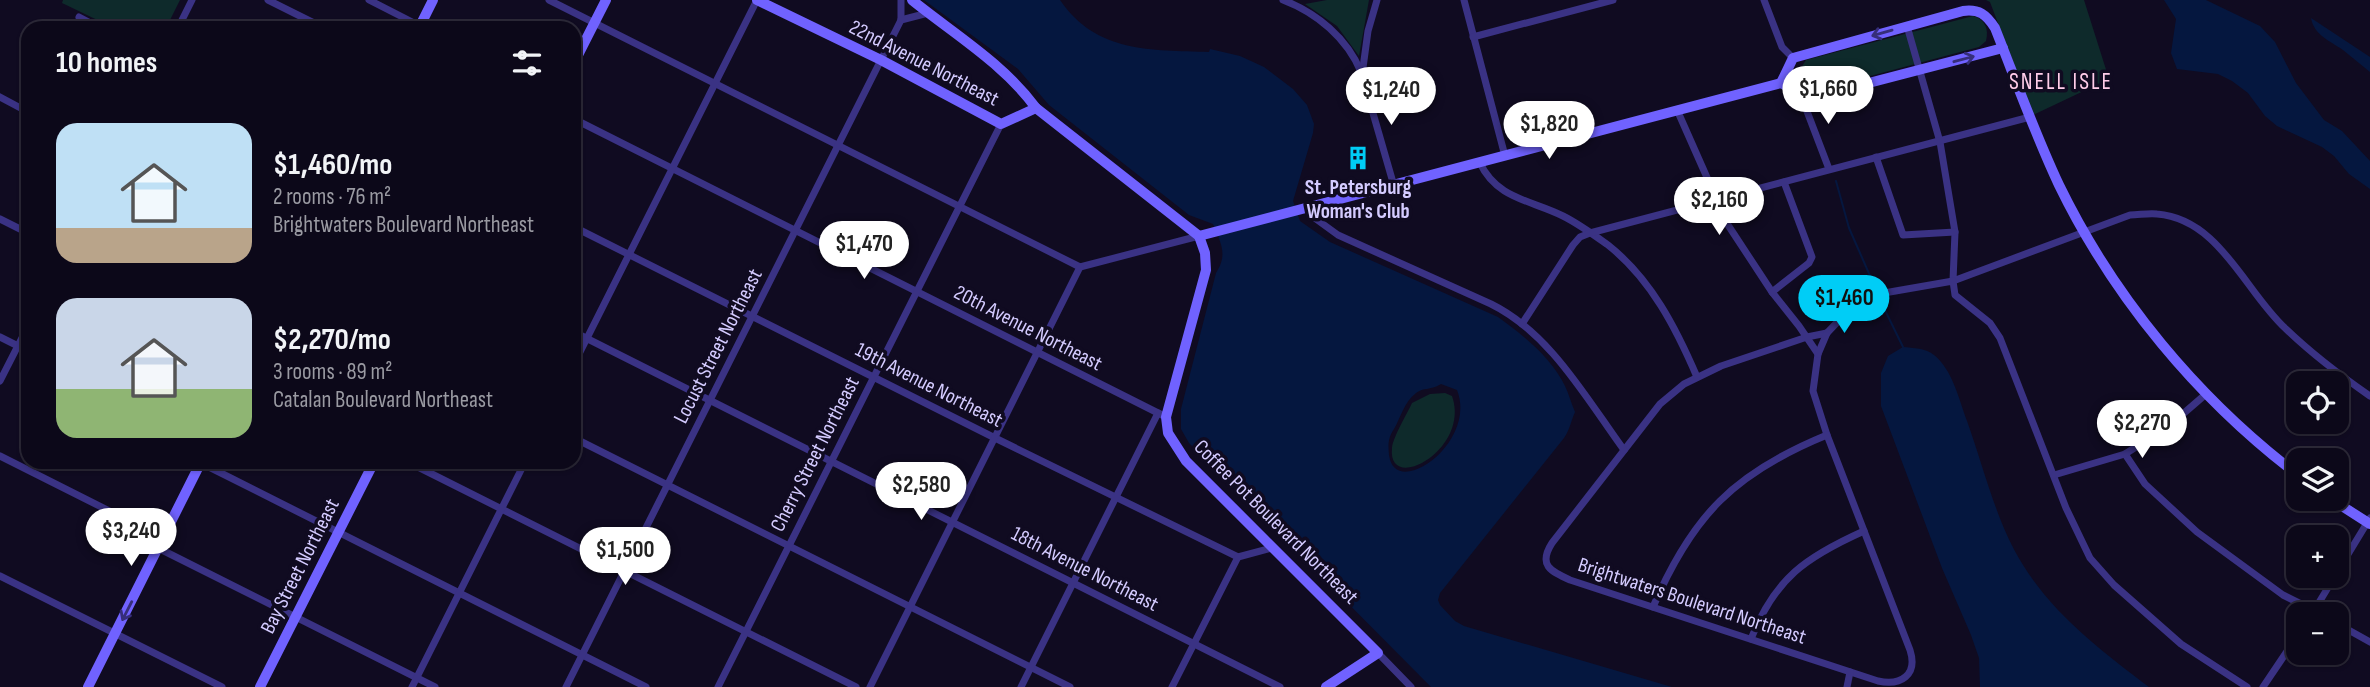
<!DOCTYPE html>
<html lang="en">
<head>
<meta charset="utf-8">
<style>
	body { margin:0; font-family:"Sofia Sans Condensed",sans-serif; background:#1a1626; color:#f1f3f6; height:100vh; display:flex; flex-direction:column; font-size:26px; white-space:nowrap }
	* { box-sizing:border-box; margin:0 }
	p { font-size:23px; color:#9a9aa2 }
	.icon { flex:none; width:38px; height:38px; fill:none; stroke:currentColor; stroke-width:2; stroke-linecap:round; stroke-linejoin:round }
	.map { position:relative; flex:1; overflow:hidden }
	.panel { position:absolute; left:21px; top:21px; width:560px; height:448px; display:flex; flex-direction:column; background:#0c0819; border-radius:21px; box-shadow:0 2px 5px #0004,0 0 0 2px #2c2938 }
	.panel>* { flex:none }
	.buttons { position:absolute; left:2286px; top:371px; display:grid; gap:14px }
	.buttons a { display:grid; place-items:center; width:63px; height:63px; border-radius:14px; background:#0c0819; box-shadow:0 2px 5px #0004,0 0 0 2px #2c2938; font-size:35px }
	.price { position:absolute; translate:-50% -60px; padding:0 16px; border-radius:24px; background:#fff; color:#222; font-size:23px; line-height:46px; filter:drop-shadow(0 2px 4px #0008) }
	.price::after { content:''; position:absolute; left:50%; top:42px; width:21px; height:16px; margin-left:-10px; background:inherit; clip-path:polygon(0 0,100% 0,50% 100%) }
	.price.active { background:#00cdf6; color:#111 }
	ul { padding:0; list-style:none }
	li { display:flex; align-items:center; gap:21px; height:175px; padding:0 35px }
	li span { display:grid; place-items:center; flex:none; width:196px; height:140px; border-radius:21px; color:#555 }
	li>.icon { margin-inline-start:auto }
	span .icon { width:84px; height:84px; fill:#fffc; stroke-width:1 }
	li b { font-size:30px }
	h2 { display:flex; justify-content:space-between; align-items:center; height:84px; padding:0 35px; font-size:30px }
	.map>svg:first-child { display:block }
</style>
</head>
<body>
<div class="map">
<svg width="2370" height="687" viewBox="0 0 2370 687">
	<rect width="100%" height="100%" fill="#100b21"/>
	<g fill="#0e2a2b">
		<polygon points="63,0 180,0 166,28 114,28 62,3"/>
		<polygon points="1327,0 1369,0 1359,56 1337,26 1305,4"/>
		<polygon points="1986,0 2084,0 2109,79 2033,115 1990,2"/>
		<path d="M1973,16C1985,19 1989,29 1986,41L1979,47L1814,91C1803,89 1798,83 1799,71L1806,60Z"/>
		<path d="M1445,393L1452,396C1471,450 1387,495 1392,448C1393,437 1407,414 1412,403L1430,394Z"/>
	</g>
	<g fill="#05173f" fill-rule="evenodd">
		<path d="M924,0H1060C1096,53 1151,50 1209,52L1210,49L1240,56L1264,67L1293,89L1307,105L1314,124L1313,133L1293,201L1300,221L1330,242L1498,317C1522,334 1552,358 1565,386C1569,394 1571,403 1575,412C1571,421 1570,429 1564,438L1440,593L1438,600L1440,605L1455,621L1464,626L1672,687H1431L1189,443L1181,429V409L1216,273C1228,255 1221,243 1213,224L1189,215L1049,105L1018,69ZM1441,384L1457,390C1478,443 1395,501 1389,455C1388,444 1388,438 1394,429C1401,417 1404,402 1416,393C1424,387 1429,391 1441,384Z"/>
		<polygon points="2164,0 2206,0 2260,26 2275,42 2296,83 2324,120 2342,131 2370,161 2370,189 2349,174 2334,156 2322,147 2277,126 2265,116 2248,93 2232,81 2218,74 2177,69 2171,53 2176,19"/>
		<path d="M2311,18L2370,57V72C2361,65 2352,57 2343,50C2330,41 2314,35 2311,18Z"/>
		<path d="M1903,347C1913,348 1926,348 1934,355C1952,369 1959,399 1967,421C1984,468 1996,522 2023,565C2055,616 2102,651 2149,687H1980L1979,658L1971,635L1942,568L1881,406V373L1888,356Z"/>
	</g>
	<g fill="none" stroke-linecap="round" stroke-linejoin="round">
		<g stroke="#05173f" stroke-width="2">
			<polyline points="1836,181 1849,228 1878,294"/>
			<polyline points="1880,300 1903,347"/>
		</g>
		<g stroke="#3a3284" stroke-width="7">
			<polyline points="268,0 324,28"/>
			<polyline points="369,0 420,26"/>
			<polyline points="549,0 1080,267"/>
			<path d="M1283,0C1317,13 1347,38 1361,72"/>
			<polyline points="1377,0 1368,31 1362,75 1394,186"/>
			<polyline points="1464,0 1505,156"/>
			<polyline points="1764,0 1782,47 1793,58"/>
			<polyline points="79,17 100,28"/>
			<polyline points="901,20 928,13"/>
			<path d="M1907,26L1940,142L1955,232L1953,281L2130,215C2139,215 2148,213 2157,214C2220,219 2245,292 2286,329C2311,353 2341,376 2370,396"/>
			<polyline points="178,28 192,0"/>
			<polyline points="1473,37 1613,0"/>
			<polyline points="1800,93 1829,169"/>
			<polyline points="0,97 28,112"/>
			<path d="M1678,112L1728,225L1772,292L1799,326L1818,354L1813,391L1827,435L1910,650C1918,675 1901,686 1878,681L1570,580C1550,571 1538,565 1552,543L1660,404L1684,384L1721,366L1807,337L1827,333L1846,313L1884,293L1953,281L1955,295L1990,323L2000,338L2066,508L2090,558L2114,585L2181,644L2247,687"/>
			<polyline points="574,119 1166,417"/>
			<polyline points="1876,157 1903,235 1955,232"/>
			<path d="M1480,163C1497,199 1531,200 1563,216C1579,224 1594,235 1608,245C1651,279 1676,328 1697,377"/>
			<path d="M1309,208L1316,219L1338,235L1491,304C1550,333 1586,398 1624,450"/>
			<polyline points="0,219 28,233"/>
			<polyline points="574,227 995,438 1238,557 1272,548"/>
			<polyline points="1080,267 1199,236"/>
			<polyline points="1772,292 1809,263 1812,257 1784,182"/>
			<polyline points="1522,324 1573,245 1580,237 1590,233 2030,117"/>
			<polyline points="574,332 1280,687"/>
			<polyline points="0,337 28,351"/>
			<polyline points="1818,354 1827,333"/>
			<polyline points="574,364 757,0"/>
			<polyline points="0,381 28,326"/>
			<polyline points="574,438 1070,687"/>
			<polyline points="2125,454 2145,484 2197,532 2283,595 2321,614"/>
			<polyline points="0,456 163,538"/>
			<polyline points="408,462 856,687"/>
			<polyline points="201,463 646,687"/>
			<polyline points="2054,475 2125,454 2169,426 2206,394"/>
			<polyline points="158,548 435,687"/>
			<polyline points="2336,574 2370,518"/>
			<polyline points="0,576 222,687"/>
			<path d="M1653,607C1692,516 1734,473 1827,435"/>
			<polyline points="2312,614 2335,576"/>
			<polyline points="2336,623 2370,642"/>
			<path d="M1751,639C1775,578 1806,557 1864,531"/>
			<polyline points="1378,653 1411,687"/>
			<polyline points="412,687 525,462"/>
			<polyline points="566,687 901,20 901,0"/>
			<polyline points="718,687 1001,124"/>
			<polyline points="870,687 1080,267"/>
			<polyline points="1021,687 1158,413"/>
			<polyline points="1172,687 1238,557"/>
			<polyline points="1847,687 1850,672"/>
			<polyline points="2263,687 2298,635"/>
		</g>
		<g stroke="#7062ff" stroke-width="10">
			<polyline points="757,0 881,60 1001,124 1036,108"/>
			<path d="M912,0C954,34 1003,63 1036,108L1199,236L1205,253L1206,270L1166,417L1168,433L1186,461L1378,653L1326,687"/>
			<polyline points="419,28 433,0"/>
			<polyline points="574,63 606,0"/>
			<path d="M1781,83L1793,58L1963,11C1979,9 1986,14 1995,28C2016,81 2035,134 2059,185C2114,298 2198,399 2298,475"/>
			<polyline points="1199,236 1781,83 1800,93 1815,97 2003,48"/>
			<polyline points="2331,499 2370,524"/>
			<polyline points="88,687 201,462"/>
			<polyline points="260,687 374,462"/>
		</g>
	</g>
	<defs><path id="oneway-shaft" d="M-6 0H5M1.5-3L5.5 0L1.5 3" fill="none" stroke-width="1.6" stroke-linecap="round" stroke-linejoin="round" transform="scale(1.75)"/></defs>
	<g stroke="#362e7a">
		<use href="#oneway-shaft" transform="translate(1882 33) rotate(164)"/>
		<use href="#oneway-shaft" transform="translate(1964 59) rotate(-15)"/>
		<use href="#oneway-shaft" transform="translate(127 611) rotate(117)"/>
	</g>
	<defs>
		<g id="building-bare" transform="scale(1.89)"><path d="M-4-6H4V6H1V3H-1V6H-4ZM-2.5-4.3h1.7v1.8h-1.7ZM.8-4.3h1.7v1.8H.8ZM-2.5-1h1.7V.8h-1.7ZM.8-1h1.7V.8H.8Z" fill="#00cdf6" stroke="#100b21" stroke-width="2.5" paint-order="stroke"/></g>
	</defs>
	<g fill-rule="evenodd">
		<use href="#building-bare" x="1358" y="158"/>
	</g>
	<g text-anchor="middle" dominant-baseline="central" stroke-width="7" stroke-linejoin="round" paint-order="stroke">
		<g font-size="21" fill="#d4cbff" stroke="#100b21">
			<text transform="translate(924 63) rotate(27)">22nd Avenue Northeast</text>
			<text transform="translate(1028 328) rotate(27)">20th Avenue Northeast</text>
			<text transform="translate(718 346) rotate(-63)">Locust Street Northeast</text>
			<text transform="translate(929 385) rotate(27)">19th Avenue Northeast</text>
			<text transform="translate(815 454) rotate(-63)">Cherry Street Northeast</text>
			<text transform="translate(1276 522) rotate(45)">Coffee Pot Boulevard Northeast</text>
			<text transform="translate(300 566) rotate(-63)">Bay Street Northeast</text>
			<text transform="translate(1085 569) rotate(27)">18th Avenue Northeast</text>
			<text transform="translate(1692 601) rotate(18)">Brightwaters Boulevard Northeast</text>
		</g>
		<g font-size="21" font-weight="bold" fill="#d4cbff" stroke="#100b21">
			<text x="1358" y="187">St. Petersburg<tspan x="1358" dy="24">Woman's Club</tspan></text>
		</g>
		<g font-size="23" letter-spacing="2" fill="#ffcde9" stroke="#100b21">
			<text x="2061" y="82">SNELL ISLE</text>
		</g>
	</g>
</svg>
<div class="buttons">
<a><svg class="icon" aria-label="locate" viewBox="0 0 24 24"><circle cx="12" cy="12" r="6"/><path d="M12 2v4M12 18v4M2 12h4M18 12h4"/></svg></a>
<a><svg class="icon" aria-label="layers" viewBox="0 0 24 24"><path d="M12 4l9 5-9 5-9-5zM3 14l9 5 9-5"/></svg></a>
<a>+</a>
<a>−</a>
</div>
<b class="price" style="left:1828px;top:126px">$1,660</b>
<b class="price" style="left:1391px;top:127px">$1,240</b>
<b class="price" style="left:1549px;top:161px">$1,820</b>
<b class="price" style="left:1719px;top:237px">$2,160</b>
<b class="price" style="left:864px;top:281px">$1,470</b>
<b class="price active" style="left:1844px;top:335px">$1,460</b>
<b class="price" style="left:2142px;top:460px">$2,270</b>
<b class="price" style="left:921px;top:522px">$2,580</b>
<b class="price" style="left:131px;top:568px">$3,240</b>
<b class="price" style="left:625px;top:587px">$1,500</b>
<section class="panel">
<h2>10 homes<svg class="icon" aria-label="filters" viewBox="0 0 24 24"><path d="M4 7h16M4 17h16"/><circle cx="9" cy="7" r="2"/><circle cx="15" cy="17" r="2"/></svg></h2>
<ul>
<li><span style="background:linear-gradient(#bfe0f5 75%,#b9a48a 0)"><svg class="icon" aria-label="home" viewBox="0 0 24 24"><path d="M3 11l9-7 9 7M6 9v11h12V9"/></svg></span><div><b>$1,460/mo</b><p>2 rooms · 76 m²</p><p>Brightwaters Boulevard Northeast</p></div></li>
<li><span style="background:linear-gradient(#c9d6e8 65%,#8fb573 0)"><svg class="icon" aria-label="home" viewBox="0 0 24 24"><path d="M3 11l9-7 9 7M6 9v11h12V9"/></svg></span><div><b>$2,270/mo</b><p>3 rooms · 89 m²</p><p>Catalan Boulevard Northeast</p></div></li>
</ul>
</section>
</div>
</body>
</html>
